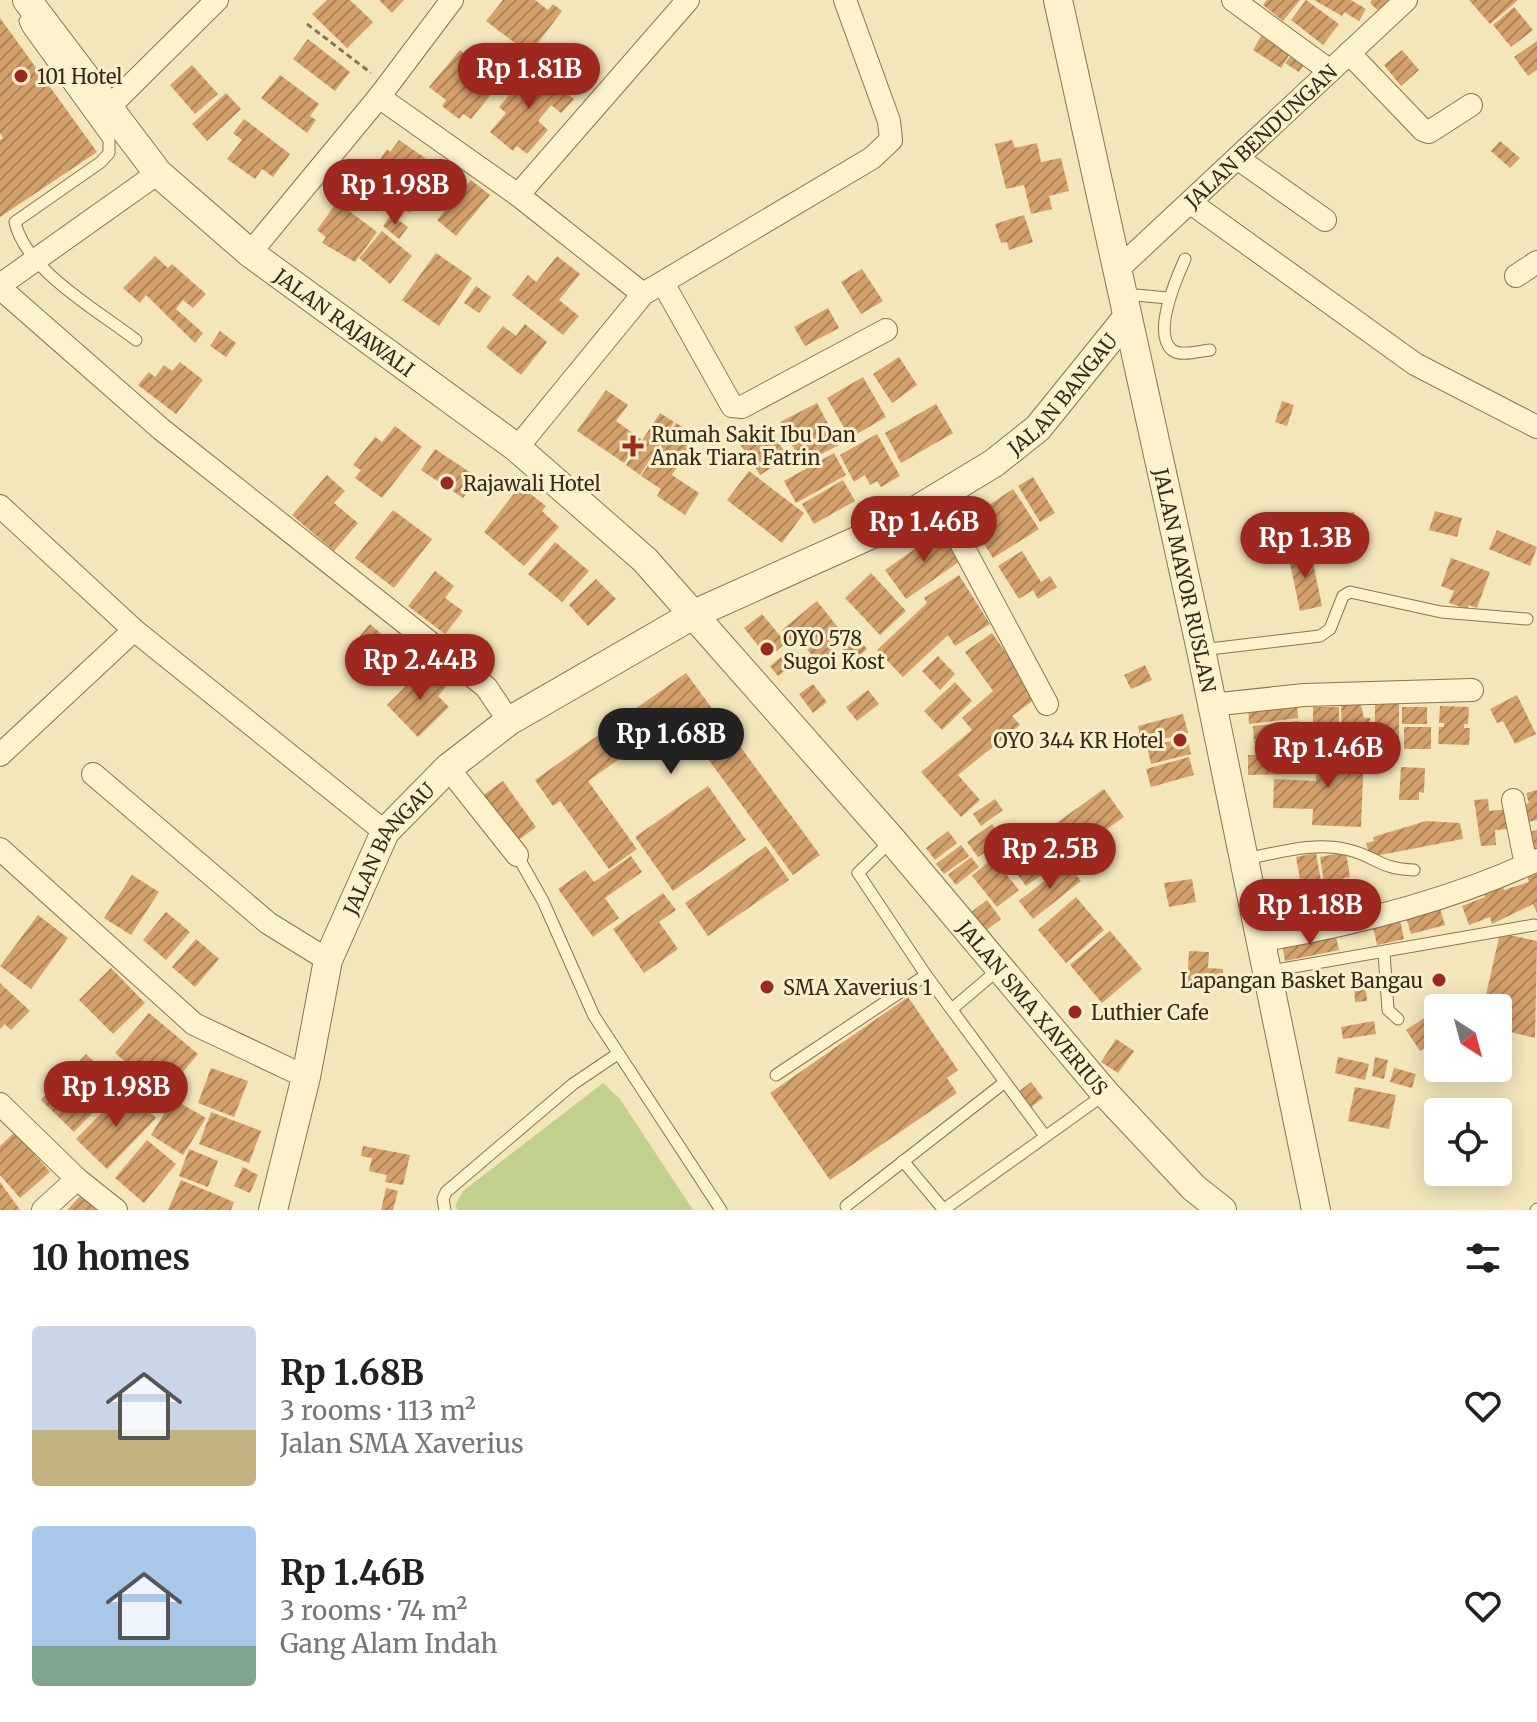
<!DOCTYPE html>
<html lang="en">
<head>
<meta charset="utf-8">
<style>
	body { margin:0; font-family:Merriweather,serif; background:#f6f6f6; color:#222; height:100vh; display:flex; flex-direction:column; font-size:30px; white-space:nowrap }
	* { box-sizing:border-box; margin:0 }
	p { font-size:26px; color:#767676 }
	.icon { flex:none; width:44px; height:44px; fill:none; stroke:currentColor; stroke-width:2; stroke-linecap:round; stroke-linejoin:round }
	.map { position:relative; height:1210px; overflow:hidden }
	.panel { display:flex; flex-direction:column; background:#fff; flex:1 }
	.panel>* { flex:none }
	.needle { width:52px; rotate:144deg }
	.buttons { position:absolute; left:1424px; top:994px; display:grid; gap:16px }
	.buttons a { display:grid; place-items:center; width:88px; height:88px; border-radius:8px; background:#fff; box-shadow:0 4px 20px #0003; font-size:40px }
	.price { position:absolute; translate:-50% -68px; padding:0 18px; border-radius:28px; background:#9e281d; color:#fff; font-size:26px; line-height:52px; filter:drop-shadow(0 2px 4px #0008) }
	.price::after { content:''; position:absolute; left:50%; top:48px; width:24px; height:18px; margin-left:-12px; background:inherit; clip-path:polygon(0 0,100% 0,50% 100%) }
	.price.on { background:#222; color:#fff }
	ul { padding:0; list-style:none }
	li { display:flex; align-items:center; gap:24px; height:200px; padding:0 32px }
	li span { display:grid; place-items:center; flex:none; width:224px; height:160px; border-radius:8px; color:#555 }
	li>.icon { margin-inline-start:auto }
	span .icon { width:96px; height:96px; fill:#fffc; stroke-width:1 }
	li b { font-size:34px }
	h2 { display:flex; justify-content:space-between; align-items:center; height:96px; padding:0 32px; font-size:34px }
	.map>svg:first-child { display:block }
</style>
</head>
<body>
<div class="map">
<svg width="1537" height="1210" viewBox="0 0 1537 1210">
	<defs>
		<pattern id="building-hatch" width="6" height="6" patternUnits="userSpaceOnUse" patternTransform="scale(2)"><rect width="6" height="6" fill="#d4a16b"/><path d="M-1 1l2-2M0 6l6-6M5 7l2-2" fill="none" stroke="#ad8357"/></pattern>
	</defs>
	<rect width="100%" height="100%" fill="#f2e6ba"/>
	<polygon fill="#c2d08d" points="603,1083 620,1099 693,1210 458,1210 455,1206 463,1191"/>
	<g fill="url(#building-hatch)">
		<polygon points="327,0 350,0 373,22 347,48 312,14"/>
		<polygon points="379,0 404,0 392,13"/>
		<polygon points="503,0 535,0 548,10 553,4 562,11 525,60 514,51 519,46 486,21"/>
		<polygon points="1267,0 1300,0 1283,21 1263,5"/>
		<polygon points="1306,0 1339,24 1323,45 1291,20"/>
		<polygon points="1314,0 1351,0 1366,9 1359,21 1344,12 1342,16"/>
		<polygon points="1372,0 1391,0 1381,13 1370,3"/>
		<polygon points="1469,0 1518,0 1490,24"/>
		<polygon points="1514,7 1533,30 1511,47 1493,25"/>
		<polygon points="0,18 97,152 0,217 0,140 3,138 0,133"/>
		<polygon points="1264,31 1293,49 1281,68 1253,50"/>
		<polygon points="308,39 350,72 335,91 293,59"/>
		<polygon points="1537,41 1537,70 1528,76 1514,57"/>
		<polygon points="460,50 476,63 472,67 497,87 471,119 463,114 459,119 442,106 446,100 429,87"/>
		<polygon points="1402,50 1419,70 1401,86 1384,65"/>
		<polygon points="1294,52 1306,61 1299,72 1285,63"/>
		<polygon points="192,65 218,94 195,114 170,85"/>
		<polygon points="534,66 574,99 561,113 551,105 538,121 548,130 527,154 517,146 513,151 490,132 506,113 499,107"/>
		<polygon points="280,75 319,104 310,116 316,120 307,133 261,98"/>
		<polygon points="226,93 241,109 207,141 192,124"/>
		<polygon points="244,119 290,154 273,177 262,169 255,179 227,159 242,140 233,133"/>
		<polygon points="399,140 441,169 410,213 366,181 387,149 390,152"/>
		<polygon points="1012,140 1015,148 1037,143 1041,162 1061,158 1069,191 1049,196 1052,209 1031,214 1024,185 1006,189 995,144"/>
		<polygon points="1500,141 1520,158 1510,168 1491,151"/>
		<polygon points="471,180 490,195 456,236 437,220"/>
		<polygon points="337,202 377,232 355,262 322,243 326,237 317,230"/>
		<polygon points="391,215 408,227 399,239 383,226"/>
		<polygon points="1024,215 1033,242 1009,250 1007,242 1001,243 995,224"/>
		<polygon points="382,231 412,256 390,284 359,258"/>
		<polygon points="436,253 472,278 439,326 402,300"/>
		<polygon points="155,256 168,268 172,264 206,294 193,308 183,300 176,309 203,333 195,343 146,295 140,303 123,288"/>
		<polygon points="557,256 580,274 559,300 579,316 563,335 512,295 528,275 536,282"/>
		<polygon points="862,269 883,301 861,314 841,282"/>
		<polygon points="476,286 491,297 479,313 464,303"/>
		<polygon points="828,308 839,328 805,346 794,327"/>
		<polygon points="525,324 547,342 521,375 486,347 503,326 516,336"/>
		<polygon points="220,331 236,343 226,357 210,346"/>
		<polygon points="899,357 917,385 892,403 873,374"/>
		<polygon points="180,362 203,380 176,414 138,385 149,372 155,377 164,365 172,371"/>
		<polygon points="863,377 886,417 850,438 827,398"/>
		<polygon points="606,390 628,405 616,421 641,439 624,463 577,431"/>
		<polygon points="1282,401 1294,405 1287,426 1275,422"/>
		<polygon points="817,403 839,445 802,464 780,422"/>
		<polygon points="936,404 953,433 901,463 885,433"/>
		<polygon points="660,413 674,422 640,475 626,465"/>
		<polygon points="676,423 697,436 672,475 699,493 685,515 657,496 661,489 641,476"/>
		<polygon points="395,426 422,447 382,498 355,478 361,470 353,465 375,437 382,442"/>
		<polygon points="768,426 788,457 760,475 740,444"/>
		<polygon points="877,434 900,476 881,487 877,481 870,485 865,475 854,482 840,455"/>
		<polygon points="435,449 477,477 463,498 421,470"/>
		<polygon points="834,453 846,475 796,503 784,481"/>
		<polygon points="749,471 804,513 782,543 727,500"/>
		<polygon points="327,475 345,491 334,503 358,523 334,551 292,515"/>
		<polygon points="1033,477 1055,513 1040,522 1018,486"/>
		<polygon points="843,480 855,501 814,524 802,504"/>
		<polygon points="520,486 546,506 542,511 559,527 524,566 484,532"/>
		<polygon points="1013,489 1039,529 993,558 968,519"/>
		<polygon points="393,510 432,539 394,588 355,558"/>
		<polygon points="1435,511 1462,518 1457,537 1429,530"/>
		<polygon points="1354,512 1358,532 1301,544 1296,524"/>
		<polygon points="942,530 963,559 906,599 885,570"/>
		<polygon points="1497,530 1537,547 1530,566 1489,549"/>
		<polygon points="555,542 589,571 562,602 528,574"/>
		<polygon points="1310,549 1322,606 1300,611 1288,554"/>
		<polygon points="1022,551 1041,582 1050,576 1057,587 1038,599 1033,590 1019,599 998,566"/>
		<polygon points="1451,558 1490,572 1477,608 1469,605 1467,609 1449,603 1454,591 1441,586"/>
		<polygon points="435,571 454,586 445,598 463,611 445,634 408,606"/>
		<polygon points="871,573 906,611 880,635 845,598"/>
		<polygon points="959,575 990,624 955,646 948,635 903,677 877,650 927,603 924,598"/>
		<polygon points="596,579 616,599 588,626 569,605"/>
		<polygon points="817,601 847,639 818,663 799,639 793,644 782,630"/>
		<polygon points="762,614 786,643 768,658 744,628"/>
		<polygon points="370,624 388,640 392,634 403,643 390,660 360,636"/>
		<polygon points="992,633 1038,697 1012,716 1020,725 958,775 980,800 961,817 921,772 972,730 962,718 993,691 965,652"/>
		<polygon points="857,637 867,649 853,661 842,649"/>
		<polygon points="790,650 799,660 778,676 770,666"/>
		<polygon points="938,656 955,674 940,690 922,671"/>
		<polygon points="1145,665 1152,680 1131,689 1124,675"/>
		<polygon points="425,667 446,687 438,696 449,707 418,737 387,705"/>
		<polygon points="686,673 820,855 793,875 678,718 588,781 637,849 609,869 560,801 553,806 535,780"/>
		<polygon points="955,682 972,701 942,730 924,711"/>
		<polygon points="813,684 827,702 813,713 799,694"/>
		<polygon points="868,690 879,704 857,721 846,707"/>
		<polygon points="1517,695 1536,734 1515,744 1503,721 1497,723 1490,709"/>
		<polygon points="1359,697 1364,718 1370,718 1371,745 1342,747 1341,698"/>
		<polygon points="1297,701 1298,718 1249,724 1248,706"/>
		<polygon points="1375,702 1399,702 1399,751 1375,750"/>
		<polygon points="1440,706 1469,707 1468,724 1464,724 1464,728 1470,728 1469,745 1438,744 1439,727 1444,727 1444,723 1439,723"/>
		<rect x="1313" y="707" width="26" height="39"/>
		<rect x="1402" y="707" width="25" height="17"/>
		<polygon points="1183,714 1188,733 1142,744 1138,726"/>
		<polygon points="1299,721 1302,747 1270,751 1269,741 1254,743 1253,726"/>
		<rect x="1404" y="727" width="27" height="22"/>
		<polygon points="1187,737 1191,754 1151,764 1147,747"/>
		<polygon points="1317,749 1364,751 1361,827 1312,825 1313,809 1273,808 1274,779 1316,781"/>
		<polygon points="1293,754 1293,774 1248,775 1248,755"/>
		<polygon points="1189,757 1194,775 1151,787 1146,769"/>
		<polygon points="1401,767 1425,768 1424,793 1419,792 1419,800 1399,800"/>
		<polygon points="503,781 536,827 513,844 479,798"/>
		<polygon points="708,786 746,840 673,891 635,837"/>
		<polygon points="1104,789 1124,817 1026,886 1006,859"/>
		<polygon points="1537,790 1537,820 1527,822 1522,805 1529,803 1526,793"/>
		<polygon points="995,799 1003,810 981,826 973,814"/>
		<polygon points="1488,799 1489,811 1508,809 1509,829 1495,830 1496,845 1481,846 1474,800"/>
		<polygon points="1426,821 1460,823 1463,839 1370,857 1366,843 1374,841 1373,837"/>
		<polygon points="992,824 1003,840 978,857 967,842"/>
		<polygon points="1537,830 1537,849 1531,851 1526,833"/>
		<polygon points="948,831 957,843 935,860 926,848"/>
		<polygon points="961,845 969,856 944,874 936,864"/>
		<polygon points="766,846 789,880 708,936 685,903"/>
		<polygon points="1346,852 1350,877 1324,882 1320,857"/>
		<polygon points="1316,853 1321,881 1301,885 1296,857"/>
		<polygon points="631,856 642,872 605,898 619,918 593,937 558,889 585,870 594,882"/>
		<polygon points="971,857 979,867 956,885 948,875"/>
		<polygon points="993,858 1019,890 997,907 972,876"/>
		<polygon points="1067,863 1081,881 1033,919 1019,901"/>
		<polygon points="1537,873 1537,913 1533,904 1492,924 1490,917 1469,925 1462,906 1485,897 1481,887 1501,880 1504,890 1529,882 1527,876"/>
		<polygon points="132,875 159,892 131,935 104,918"/>
		<polygon points="1192,879 1196,902 1169,907 1164,883"/>
		<polygon points="1351,882 1357,912 1335,917 1329,887"/>
		<polygon points="663,893 676,910 659,922 678,949 644,973 613,929"/>
		<polygon points="1076,897 1104,930 1066,963 1038,930"/>
		<polygon points="987,900 1001,919 984,932 970,913"/>
		<polygon points="1438,902 1445,925 1411,934 1406,917"/>
		<polygon points="166,912 190,932 166,960 143,940"/>
		<polygon points="38,915 68,938 31,989 0,966"/>
		<polygon points="1299,918 1301,929 1273,934 1271,923"/>
		<polygon points="1400,920 1404,939 1377,945 1373,927"/>
		<polygon points="1110,931 1142,969 1102,1003 1070,965"/>
		<polygon points="1335,933 1339,950 1285,961 1282,943"/>
		<polygon points="1500,933 1537,941 1535,1038 1498,1029 1498,1008 1483,1008"/>
		<polygon points="196,939 219,959 195,987 172,967"/>
		<polygon points="1189,951 1209,952 1208,968 1223,969 1222,988 1187,986"/>
		<polygon points="111,968 145,1003 113,1034 79,1000"/>
		<polygon points="1365,977 1367,1001 1355,1002 1354,978"/>
		<polygon points="0,983 30,1011 11,1030 5,1024 0,1029"/>
		<polygon points="908,997 958,1070 947,1078 957,1093 830,1180 770,1093"/>
		<polygon points="1438,1009 1438,1038 1420,1051 1406,1030"/>
		<polygon points="149,1013 198,1054 164,1094 115,1053"/>
		<polygon points="1374,1021 1376,1034 1343,1039 1341,1027"/>
		<polygon points="1116,1039 1134,1051 1118,1073 1101,1062"/>
		<polygon points="86,1054 119,1086 74,1132 41,1100"/>
		<polygon points="1338,1057 1369,1064 1365,1080 1335,1073"/>
		<polygon points="1375,1057 1388,1060 1384,1079 1372,1076"/>
		<polygon points="211,1068 248,1081 234,1117 198,1103"/>
		<polygon points="1394,1068 1416,1074 1412,1088 1390,1082"/>
		<polygon points="1031,1082 1043,1098 1030,1108 1017,1093"/>
		<polygon points="1355,1087 1396,1095 1389,1129 1348,1121"/>
		<polygon points="125,1089 156,1118 107,1169 76,1139"/>
		<polygon points="173,1099 206,1118 183,1155 151,1135"/>
		<polygon points="211,1112 261,1131 249,1163 199,1144"/>
		<polygon points="15,1132 50,1172 20,1198 0,1175 0,1146"/>
		<polygon points="147,1140 176,1164 144,1203 115,1178"/>
		<polygon points="363,1146 410,1155 403,1185 385,1182 387,1175 369,1171 372,1158 361,1156"/>
		<polygon points="189,1149 218,1161 208,1187 179,1176"/>
		<polygon points="243,1167 258,1175 250,1193 234,1186"/>
		<polygon points="181,1180 234,1202 231,1210 168,1210"/>
		<polygon points="0,1182 20,1210 0,1210"/>
		<polygon points="386,1188 398,1191 393,1210 381,1210"/>
		<polygon points="82,1194 100,1210 67,1210"/>
	</g>
	<g fill="none" stroke-linecap="round" stroke-linejoin="round">
		<g stroke="#8a7553" stroke-width="13">
			<g id="service">
				<path d="M33,12L25,21L28,28L109,140V153L101,162L15,222C25,270 99,311 136,340"/>
				<path d="M1185,259C1177,277 1152,333 1172,350C1181,357 1199,351 1210,350"/>
				<polyline points="1125,294 1168,298"/>
				<polyline points="1201,650 1320,636 1330,629 1343,596 1350,592 1441,612 1527,619"/>
				<polyline points="892,840 858,873 926,975 1045,1136"/>
				<polyline points="517,855 543,901 594,1016 721,1210"/>
				<path d="M1244,859C1278,853 1314,841 1349,850C1377,857 1380,869 1414,870"/>
				<polyline points="1384,953 1388,1010 1398,1019"/>
				<polyline points="1270,971 1534,925"/>
				<polyline points="952,1009 999,969"/>
				<polyline points="776,1075 926,975"/>
				<polyline points="903,1161 944,1210"/>
				<polyline points="846,1206 1005,1082"/>
				<polyline points="445,1210 443,1199 446,1192 573,1084 616,1055"/>
				<polyline points="943,1210 1105,1094"/>
				<polyline points="1536,1210 1537,1209"/>
			</g>
		</g>
		<g stroke="#8a7553" stroke-width="24">
			<g id="minor">
				<polyline points="1233,0 1330,71"/>
				<polyline points="1349,53 1423,130 1429,132 1471,105"/>
				<polyline points="379,97 518,195 688,0"/>
				<polyline points="108,108 217,0"/>
				<polyline points="1237,158 1325,220"/>
				<polyline points="518,195 643,294"/>
				<polyline points="1191,203 1415,364 1537,427"/>
				<polyline points="250,253 379,97 452,0"/>
				<path id="s1" d="M1116,271L1406,0"/>
				<polyline points="1516,276 1537,262"/>
				<polyline points="663,283 732,406 742,407 886,330"/>
				<polyline points="0,285 158,173"/>
				<polyline points="0,288 161,429 486,687 509,721"/>
				<polyline points="517,448 643,294 872,158 891,140 889,121 845,0"/>
				<polyline points="937,498 1047,704"/>
				<polyline points="0,506 134,630 385,832"/>
				<polyline points="1211,705 1304,695 1472,690"/>
				<polyline points="0,755 134,630"/>
				<polyline points="448,768 517,855"/>
				<polyline points="93,774 268,923 328,960"/>
				<polyline points="1513,800 1526,865"/>
				<polyline points="0,849 194,1024 306,1077"/>
				<path d="M1259,941C1353,925 1450,901 1537,860"/>
				<polyline points="0,1104 77,1179 116,1210"/>
				<polyline points="43,1210 77,1179"/>
			</g>
		</g>
		<g stroke="#8a7553" stroke-width="30">
			<g id="tertiary">
				<path id="s2" d="M27,0L158,173L250,253L517,448L645,560L892,840L1105,1093L1194,1188L1222,1210"/>
				<path id="s3" d="M1058,0L1201,650L1316,1210"/>
				<path id="s4" d="M694,614L890,526L994,463L1038,428L1126,319"/>
				<path id="s5" d="M273,1210L306,1077L328,960L385,832L448,768L509,721L686,619"/>
			</g>
		</g>
		<polyline stroke="#8a7553" stroke-width="3" stroke-dasharray="6 4" stroke-linecap="butt" points="307,24 371,73"/>
		<use href="#service" stroke="#fcf3cd" stroke-width="11"/>
		<use href="#minor" stroke="#fcf3cd" stroke-width="22"/>
		<use href="#tertiary" stroke="#fcf3cd" stroke-width="28"/>
	</g>
	<g fill="#9e281d" stroke="#f9efca" stroke-width="3">
		<circle cx="21" cy="76" r="8"/>
		<path d="M629 434h8v8h8v8h-8v8h-8v-8h-8v-8h8z"/>
		<circle cx="447" cy="483" r="8"/>
		<circle cx="767" cy="649" r="8"/>
		<circle cx="1180" cy="740" r="8"/>
		<circle cx="1439" cy="980" r="8"/>
		<circle cx="767" cy="987" r="8"/>
		<circle cx="1075" cy="1012" r="8"/>
	</g>
	<g text-anchor="middle" dominant-baseline="central" stroke-width="6" stroke-linejoin="round" paint-order="stroke">
		<g font-size="20" fill="#372a19" stroke="#f9efca" text-anchor="start">
			<text x="37" y="76">101 Hotel</text>
			<text x="651" y="434">Rumah Sakit Ibu Dan<tspan x="651" dy="23">Anak Tiara Fatrin</tspan></text>
			<text x="463" y="483">Rajawali Hotel</text>
			<text x="783" y="638">OYO 578<tspan x="783" dy="23">Sugoi Kost</tspan></text>
			<text x="1164" y="740" text-anchor="end">OYO 344 KR Hotel</text>
			<text x="1423" y="980" text-anchor="end">Lapangan Basket Bangau</text>
			<text x="783" y="987">SMA Xaverius 1</text>
			<text x="1091" y="1012">Luthier Cafe</text>
		</g>
		<g font-size="20" fill="#372a19" stroke="#f9efca">
			<text stroke="none"><textPath href="#s1" startOffset="198">JALAN BENDUNGAN</textPath></text>
			<text stroke="none"><textPath href="#s2" startOffset="456">JALAN RAJAWALI</textPath></text>
			<text stroke="none"><textPath href="#s4" startOffset="434">JALAN BANGAU</textPath></text>
			<text stroke="none"><textPath href="#s3" startOffset="594">JALAN MAYOR RUSLAN</textPath></text>
			<text stroke="none"><textPath href="#s5" startOffset="384">JALAN BANGAU</textPath></text>
			<text stroke="none"><textPath href="#s2" startOffset="1432">JALAN SMA XAVERIUS</textPath></text>
		</g>
	</g>
</svg>
<div class="buttons">
<a><svg class="needle" viewBox="-14 -14 28 28"><path d="M0-13l5 13h-10z" fill="#e53935"/><path d="M0 13l5-13h-10z" fill="#767676"/></svg></a>
<a><svg class="icon" aria-label="locate" viewBox="0 0 24 24"><circle cx="12" cy="12" r="6"/><path d="M12 2v4M12 18v4M2 12h4M18 12h4"/></svg></a>
</div>
<b class="price" style="left:529px;top:111px">Rp 1.81B</b>
<b class="price" style="left:395px;top:227px">Rp 1.98B</b>
<b class="price" style="left:924px;top:564px">Rp 1.46B</b>
<b class="price" style="left:1305px;top:580px">Rp 1.3B</b>
<b class="price" style="left:420px;top:702px">Rp 2.44B</b>
<b class="price on" style="left:671px;top:776px">Rp 1.68B</b>
<b class="price" style="left:1328px;top:790px">Rp 1.46B</b>
<b class="price" style="left:1050px;top:891px">Rp 2.5B</b>
<b class="price" style="left:1310px;top:947px">Rp 1.18B</b>
<b class="price" style="left:116px;top:1129px">Rp 1.98B</b>
</div>
<section class="panel">
<h2>10 homes<svg class="icon" aria-label="filters" viewBox="0 0 24 24"><path d="M4 7h16M4 17h16"/><circle cx="9" cy="7" r="2"/><circle cx="15" cy="17" r="2"/></svg></h2>
<ul>
<li><span style="background:linear-gradient(#c9d6e8 65%,#c2b280 0)"><svg class="icon" aria-label="home" viewBox="0 0 24 24"><path d="M3 11l9-7 9 7M6 9v11h12V9"/></svg></span><div><b>Rp 1.68B</b><p>3 rooms · 113 m²</p><p>Jalan SMA Xaverius</p></div><svg class="icon" aria-label="heart" viewBox="0 0 24 24"><path d="M12 20l-8-8c-3-5 5-10 8-4 3-6 11-1 8 4z"/></svg></li>
<li><span style="background:linear-gradient(#a9c7e8 75%,#7fa58c 0)"><svg class="icon" aria-label="home" viewBox="0 0 24 24"><path d="M3 11l9-7 9 7M6 9v11h12V9"/></svg></span><div><b>Rp 1.46B</b><p>3 rooms · 74 m²</p><p>Gang Alam Indah</p></div><svg class="icon" aria-label="heart" viewBox="0 0 24 24"><path d="M12 20l-8-8c-3-5 5-10 8-4 3-6 11-1 8 4z"/></svg></li>
</ul>
</section>
</body>
</html>
